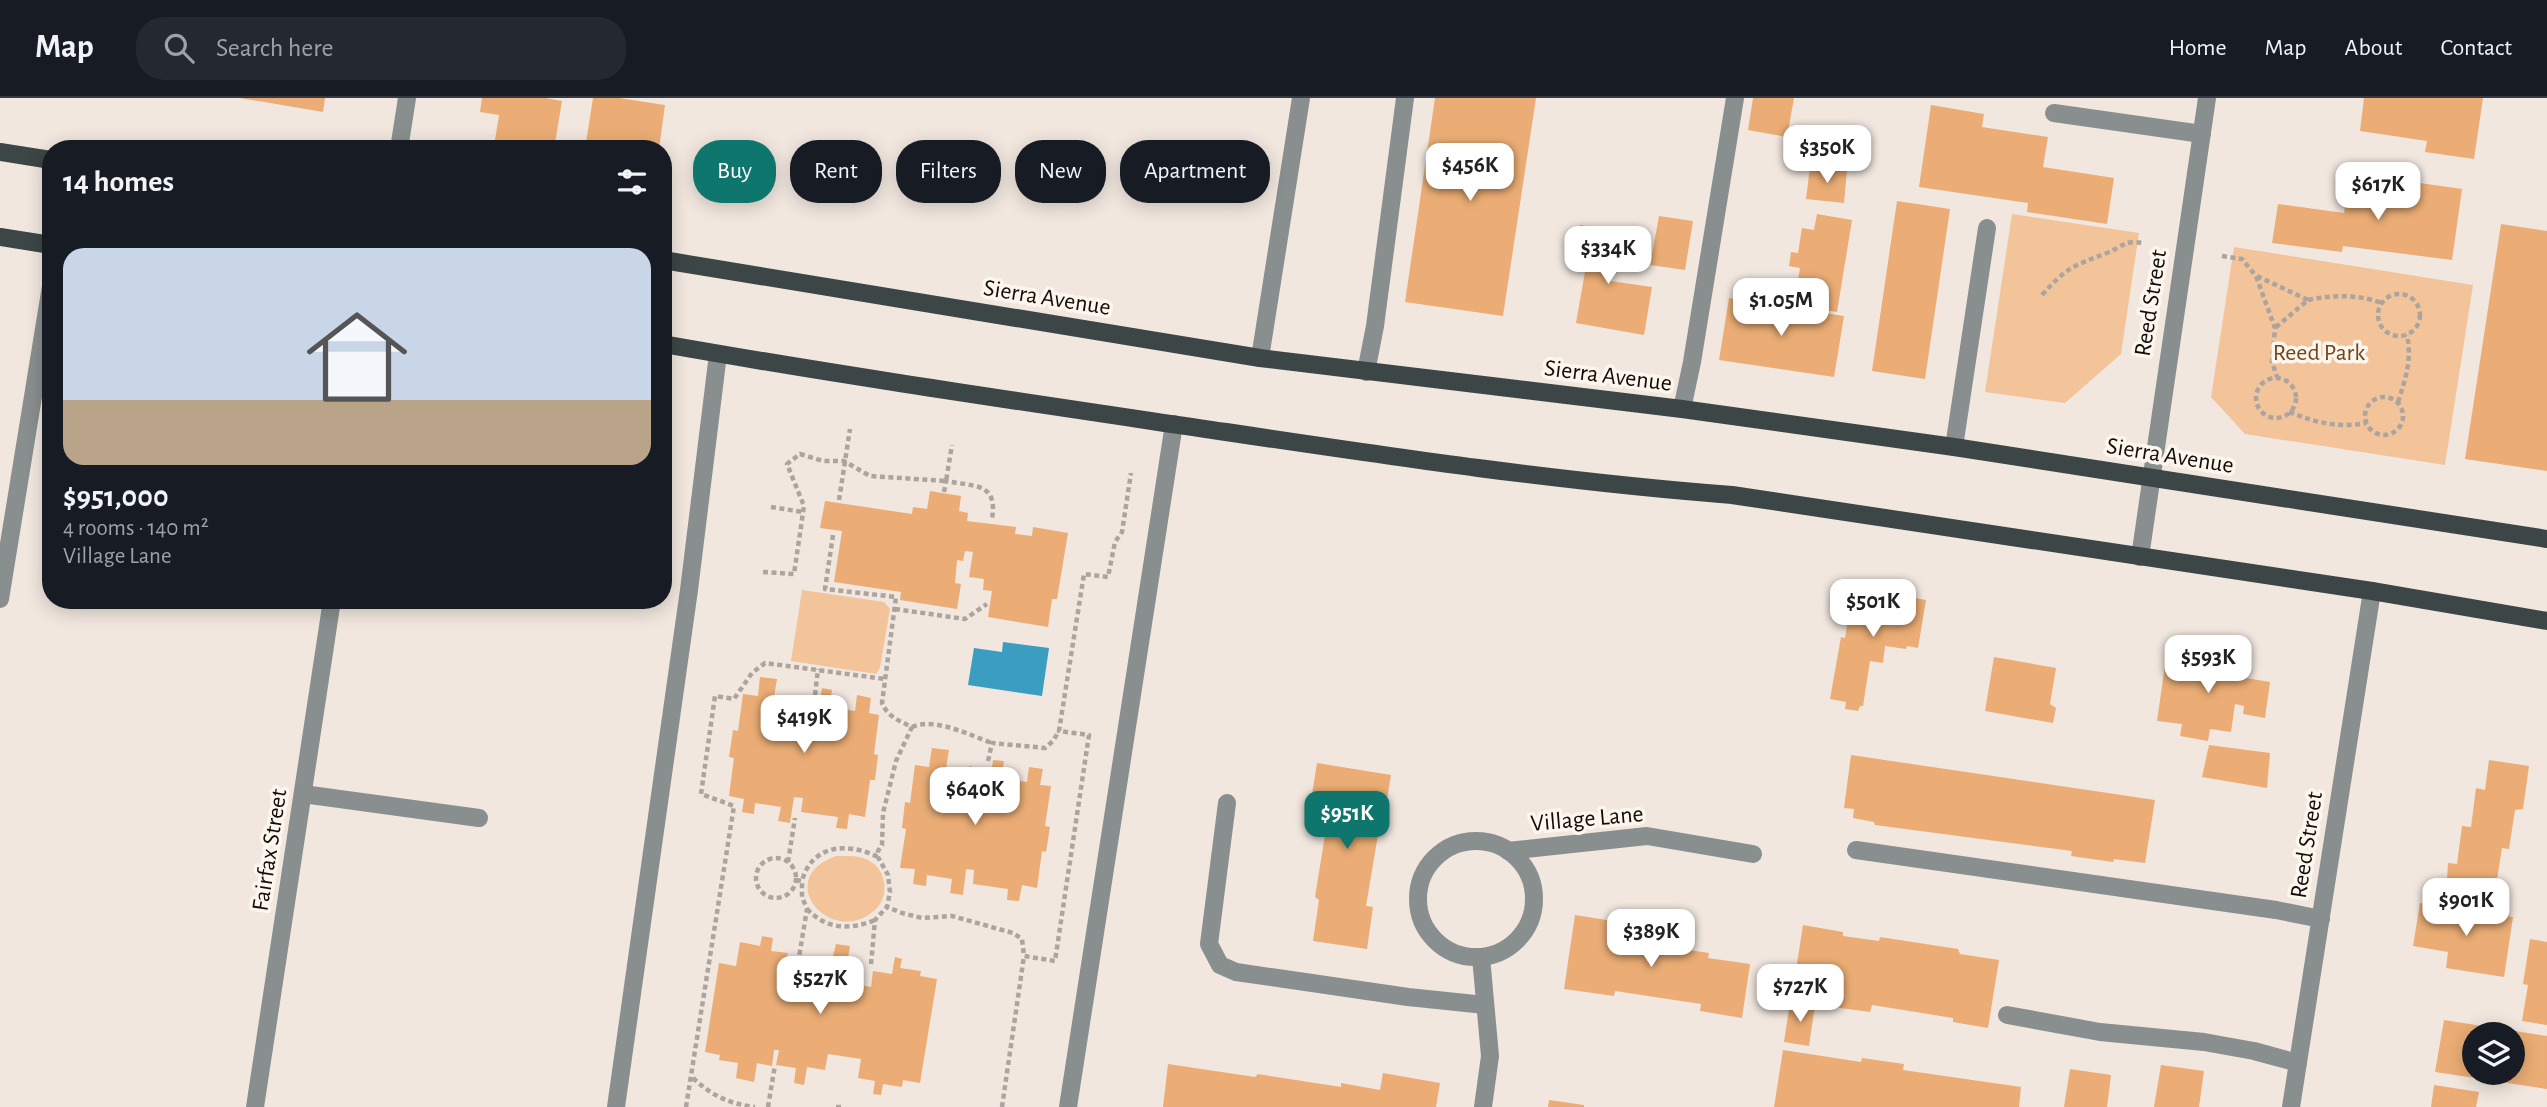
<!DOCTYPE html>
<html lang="en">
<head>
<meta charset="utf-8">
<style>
	body { margin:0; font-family:"Alegreya Sans",sans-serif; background:#242831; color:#f1f3f6; height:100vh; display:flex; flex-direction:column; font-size:26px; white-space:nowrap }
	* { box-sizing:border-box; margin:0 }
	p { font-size:23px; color:#9ea1a6 }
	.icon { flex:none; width:38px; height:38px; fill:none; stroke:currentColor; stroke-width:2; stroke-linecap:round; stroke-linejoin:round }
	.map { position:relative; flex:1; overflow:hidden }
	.details { position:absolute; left:42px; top:42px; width:630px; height:469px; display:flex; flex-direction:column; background:#171b24; border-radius:28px; box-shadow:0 4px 18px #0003 }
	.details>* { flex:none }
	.guide { position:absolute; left:693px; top:42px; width:665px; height:63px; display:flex; gap:14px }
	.fabs { position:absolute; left:2462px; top:924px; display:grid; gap:14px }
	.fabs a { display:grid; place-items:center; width:63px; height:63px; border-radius:50%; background:#171b24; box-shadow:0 4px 18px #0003; font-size:35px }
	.price { position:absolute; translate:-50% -60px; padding:0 16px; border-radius:14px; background:#fff; color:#222; font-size:23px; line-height:46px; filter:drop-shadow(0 2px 4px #0008) }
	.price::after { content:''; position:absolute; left:50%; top:42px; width:21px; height:16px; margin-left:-10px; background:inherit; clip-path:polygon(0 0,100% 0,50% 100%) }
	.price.selected { background:#0f766e; color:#fff }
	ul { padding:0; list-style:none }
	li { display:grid; align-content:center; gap:14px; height:371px; padding:0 21px }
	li+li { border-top:2px solid #363941 }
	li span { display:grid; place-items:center; height:217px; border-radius:21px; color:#555 }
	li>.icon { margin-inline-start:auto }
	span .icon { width:126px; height:126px; fill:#fffc; stroke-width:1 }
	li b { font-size:30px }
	h2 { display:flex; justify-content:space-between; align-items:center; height:84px; padding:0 21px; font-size:30px }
	.chip { padding:0 24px; border-radius:28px; background:#171b24; box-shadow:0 4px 18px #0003; font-size:24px; line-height:63px }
	.chip.selected { background:#0f766e; color:#fff }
	header { display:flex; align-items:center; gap:42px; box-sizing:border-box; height:98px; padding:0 35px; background:#171b24; border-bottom:2px solid #363941 }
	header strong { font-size:33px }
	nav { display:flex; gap:38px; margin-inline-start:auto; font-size:24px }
	.search { width:490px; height:63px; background:#242831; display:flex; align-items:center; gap:18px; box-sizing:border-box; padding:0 24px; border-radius:28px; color:#9ea1a6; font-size:26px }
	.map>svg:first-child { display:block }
</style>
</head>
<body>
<header>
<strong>Map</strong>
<div class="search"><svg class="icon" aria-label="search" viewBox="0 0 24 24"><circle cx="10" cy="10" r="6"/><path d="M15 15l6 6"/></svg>Search here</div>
<nav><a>Home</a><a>Map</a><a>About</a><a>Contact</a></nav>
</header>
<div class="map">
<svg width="2547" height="1009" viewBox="0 0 2547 1009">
	<rect width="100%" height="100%" fill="#f1e7df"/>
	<g fill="#f3c49a">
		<polygon points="2012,116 2139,135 2121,256 2065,305 1985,294"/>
		<polygon points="2234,149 2473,187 2445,367 2245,336 2211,299"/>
		<polygon points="802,492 884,504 890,511 880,570 876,576 791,563"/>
		<path d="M836,758C847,758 859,757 868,762C887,771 890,799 875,812C832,851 771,781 836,758Z"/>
	</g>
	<polygon fill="#3b9dbf" points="1003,544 1049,550 1042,598 968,587 974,550 1002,554"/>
	<g fill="#ebad75" fill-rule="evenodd">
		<polygon points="240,0 325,0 323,14"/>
		<polygon points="482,0 546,0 562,3 554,51 524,46 523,51 504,51 505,44 495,42 499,17 480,14"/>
		<polygon points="593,0 619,0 665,7 659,51 585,51"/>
		<polygon points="1435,0 1536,0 1503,218 1405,204"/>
		<polygon points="1753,0 1794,0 1787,39 1748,32"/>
		<polygon points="2364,0 2483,0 2474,61 2425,54 2427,43 2360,33"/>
		<polygon points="1931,7 1984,16 1982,29 2048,39 2043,69 2114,80 2107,126 2027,114 2028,105 1919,89"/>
		<polygon points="1810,69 1847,72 1844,105 1806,101"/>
		<polygon points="2348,85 2416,94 2420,85 2462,91 2452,162 2343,148 2342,154 2272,145 2278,106 2344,115"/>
		<polygon points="1897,103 1950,111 1925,281 1872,273"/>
		<polygon points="1817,116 1852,122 1837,214 1794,207 1800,170 1789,168 1791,154 1798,155 1802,130 1814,132"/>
		<polygon points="1659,118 1693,123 1685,172 1650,167"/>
		<polygon points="2501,126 2547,133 2547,373 2465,361"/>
		<polygon points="1580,127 1618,134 1611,183 1652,189 1644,237 1576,225 1586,168 1573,166"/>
		<polygon points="1729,200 1844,218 1834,279 1719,262"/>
		<polygon points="930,393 961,398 959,413 968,415 967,423 1016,429 1015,436 1032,438 1033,429 1068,435 1057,501 1052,501 1048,529 988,519 992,493 983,492 984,481 969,479 973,454 965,453 963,463 957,462 955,485 961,486 957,511 900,502 901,494 834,484 842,433 820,430 825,403 912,416 913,409 927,411"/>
		<polygon points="1853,490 1926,502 1918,550 1907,548 1906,551 1885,548 1883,565 1870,563 1863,608 1860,608 1858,613 1845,611 1846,604 1830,601 1841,539 1845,540"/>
		<polygon points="2210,553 2237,557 2234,578 2270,584 2265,620 2243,616 2244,608 2235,606 2231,634 2210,631 2208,643 2180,638 2182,626 2157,623 2166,560 2207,566"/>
		<polygon points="1994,559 2056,570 2050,606 2056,610 2053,625 1985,613"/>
		<polygon points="760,579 777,581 774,599 798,602 798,597 806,599 803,619 817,621 822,590 832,592 829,609 855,613 857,597 871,600 869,615 879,617 874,656 878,657 875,682 870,682 865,719 849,716 847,731 836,730 838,719 801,714 803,700 794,699 790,725 778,723 781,709 755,705 754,716 742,714 744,701 729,698 734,660 729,659 733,632 738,633 743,596 758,598"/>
		<polygon points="2209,647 2270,655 2267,690 2202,679"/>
		<polygon points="932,650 949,652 946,670 969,673 969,668 978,670 975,690 989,692 993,662 1004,663 1001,680 1027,684 1029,669 1043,671 1040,687 1051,688 1045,728 1050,729 1046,754 1042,753 1037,790 1022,787 1019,803 1007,802 1008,791 973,786 974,772 966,771 963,797 950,795 952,781 927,777 926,788 913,786 915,771 900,770 906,731 902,730 905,704 910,705 915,667 929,669"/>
		<polygon points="1851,657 2155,702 2145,765 2114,761 2113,764 2071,758 2072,753 1875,727 1874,724 1853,720 1854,711 1844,710"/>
		<polygon points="2489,662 2529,668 2523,711 2515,712 2509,751 2502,750 2496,788 2447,781 2448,765 2457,766 2462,728 2471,729 2476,690 2485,692"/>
		<polygon points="1317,665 1391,677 1383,725 1380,725 1366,808 1373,809 1367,851 1313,843 1319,802 1315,799 1328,718 1309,715"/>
		<polygon points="2420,805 2513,819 2504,879 2446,870 2448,854 2413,848"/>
		<polygon points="1575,817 1632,826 1629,843 1709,855 1708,860 1750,866 1742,920 1700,913 1701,906 1615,893 1614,898 1564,891"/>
		<polygon points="1803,827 1843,834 1843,838 1879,843 1880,839 1958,851 1960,856 1999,862 1988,930 1953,924 1953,920 1872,907 1870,914 1833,909 1833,905 1792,898"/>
		<polygon points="762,838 773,840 771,853 788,855 785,874 814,878 817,860 832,862 836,846 850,848 847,865 863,868 860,887 871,889 873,873 892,876 895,859 902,861 900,870 921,873 920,878 937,881 920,985 903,982 902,989 883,986 881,997 873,996 875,983 858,980 861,961 828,956 825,972 807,969 804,987 794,985 796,970 776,967 779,952 774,952 772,968 757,965 754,984 736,980 738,965 719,962 720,957 705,954 719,865 736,868 740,844 760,848"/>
		<polygon points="2530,841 2547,844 2547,927 2522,923 2528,887 2523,886"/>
		<polygon points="1790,904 1815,907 1809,948 1784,944"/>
		<path d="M2444,922L2547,938V991L2435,974ZM2474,936H2513V975H2474Z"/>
		<polygon points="1783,952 1861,964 1862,960 1904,966 1903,972 2021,989 2019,1009 1774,1009"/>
		<polygon points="1168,966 1255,979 1258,976 1341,989 1341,985 1380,992 1383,975 1440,985 1436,1009 1163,1009"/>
		<polygon points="2161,967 2204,973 2199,1009 2154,1009"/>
		<polygon points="2070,971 2111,977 2107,1009 2064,1009"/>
		<polygon points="2434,987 2479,994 2476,1009 2431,1009"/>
		<polygon points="1549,1002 1584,1007 1584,1009 1548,1009"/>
	</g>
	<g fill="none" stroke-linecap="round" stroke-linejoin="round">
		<g stroke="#aca49e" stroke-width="4.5" stroke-dasharray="5 3.5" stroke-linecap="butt">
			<polyline points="2222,158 2242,161 2256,178 2275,230 2272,264 2277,279"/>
			<polyline points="2257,178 2308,202 2275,230"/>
			<circle cx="2399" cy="217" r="21"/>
			<path d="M2042,197C2067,169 2073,168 2107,155C2124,148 2124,142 2143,145"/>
			<path d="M2308,202C2334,197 2356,196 2382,205"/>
			<circle cx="2276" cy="300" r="20"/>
			<circle cx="2384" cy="318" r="19"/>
			<path d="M2398,304C2406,280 2412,261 2407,237"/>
			<path d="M2289,314C2317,325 2337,330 2366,325"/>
			<path d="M944,394L946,383C975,389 998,384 992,421"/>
			<polyline points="839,402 850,331"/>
			<polyline points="771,409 803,414"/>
			<path d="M833,437L825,491L896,499L882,605C888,619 898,622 912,629L896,663L883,715L882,747L878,753V759L888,777L890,794L887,809L902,815L922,820L952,818L1013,835L1022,841L1024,858L1055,863L1089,637L1059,633L1084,476L1108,479L1115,444L1122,434L1131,375"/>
			<polyline points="763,474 794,476 804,408 787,366 800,356 823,363 844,363 870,378 946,383 952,347"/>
			<polyline points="895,511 965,521 987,506"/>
			<polyline points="815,597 818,571"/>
			<path d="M912,629C935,619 969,637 992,645"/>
			<polyline points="988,663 992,645 1045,650 1053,643 1059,633"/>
			<circle cx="776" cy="780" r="20"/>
			<polyline points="788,764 795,720"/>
			<path d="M796,782L802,783C812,746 848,744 878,759"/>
			<path d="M807,811C827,832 850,832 875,822"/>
			<polyline points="798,865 807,811 802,799 802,783"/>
			<polyline points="871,866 875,822 887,809"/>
			<path d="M693,980C712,998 730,1006 755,1009"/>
			<polyline points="686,1009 734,708 701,696 715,598 734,601 752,575 765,565 885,581"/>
			<polyline points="768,1009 775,967"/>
			<polyline points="836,1009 842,1009"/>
			<polyline points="1002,1009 1024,858"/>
		</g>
		<g stroke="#898f8f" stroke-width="18">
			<polyline points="2054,15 2202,36"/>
			<polyline points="399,51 407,0"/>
			<polyline points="1366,274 1375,228 1405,0"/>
			<polyline points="1682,311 1692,264 1735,0"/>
			<polyline points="1954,349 1987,130"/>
			<polyline points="0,501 51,188"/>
			<polyline points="303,696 479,720"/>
			<polyline points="1227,705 1209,846 1220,867 1236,874 1408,899 1485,907"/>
			<polyline points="1856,752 2276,812 2321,821"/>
			<polyline points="2007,917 2100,934 2204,944 2254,953 2298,965"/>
			<polyline points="616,1009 689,492 718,256"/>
			<polyline points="1068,1009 1174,326"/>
		</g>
		<g stroke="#898f8f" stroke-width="18">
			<polyline points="1260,260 1301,0"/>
			<polyline points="2140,459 2207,0"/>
			<circle cx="1476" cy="801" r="58"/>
			<polyline points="1508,753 1647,738 1753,756"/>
			<polyline points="1481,859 1490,958 1483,1009"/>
			<polyline points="255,1009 332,502"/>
			<polyline points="2291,1009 2372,493"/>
		</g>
		<g stroke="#3d4646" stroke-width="18">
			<polyline points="0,54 51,62"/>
			<polyline points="0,139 51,147"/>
			<polyline points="663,162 1260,260 1682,311 1954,349 2547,441"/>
			<path d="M663,246C850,279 1038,306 1226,334C1394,359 1562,384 1732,397L2372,493L2547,523"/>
		</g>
	</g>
	<g text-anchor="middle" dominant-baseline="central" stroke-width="7" stroke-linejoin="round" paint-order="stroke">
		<g font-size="24" fill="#0f0c0a" stroke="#fef5ed">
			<text transform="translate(1047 200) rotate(9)">Sierra Avenue</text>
			<text transform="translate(2151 205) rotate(-81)">Reed Street</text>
			<text transform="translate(1608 278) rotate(7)">Sierra Avenue</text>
			<text transform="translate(2170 358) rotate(9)">Sierra Avenue</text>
			<text transform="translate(1587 721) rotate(-5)">Village Lane</text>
			<text transform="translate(2307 747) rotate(-81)">Reed Street</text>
			<text transform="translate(270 752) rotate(-81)">Fairfax Street</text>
		</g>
		<g font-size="24" fill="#6f461c" stroke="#fef5ed">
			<text x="2319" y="255">Reed Park</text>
		</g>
	</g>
</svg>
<div class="fabs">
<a><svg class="icon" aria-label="layers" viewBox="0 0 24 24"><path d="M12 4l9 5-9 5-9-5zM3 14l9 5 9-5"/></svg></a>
</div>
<b class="price" style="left:1827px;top:87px">$350K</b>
<b class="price" style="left:1470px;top:105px">$456K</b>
<b class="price" style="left:2378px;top:124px">$617K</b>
<b class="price" style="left:1608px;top:188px">$334K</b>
<b class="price" style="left:1781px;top:240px">$1.05M</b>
<b class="price" style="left:1873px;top:541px">$501K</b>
<b class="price" style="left:2208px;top:597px">$593K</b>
<b class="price" style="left:804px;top:657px">$419K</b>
<b class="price" style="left:975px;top:729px">$640K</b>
<b class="price selected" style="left:1347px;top:753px">$951K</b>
<b class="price" style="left:2466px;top:840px">$901K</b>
<b class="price" style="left:1651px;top:871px">$389K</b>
<b class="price" style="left:820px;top:918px">$527K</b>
<b class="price" style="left:1800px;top:926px">$727K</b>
<div class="guide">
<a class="chip selected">Buy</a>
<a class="chip">Rent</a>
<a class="chip">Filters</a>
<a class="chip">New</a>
<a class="chip">Apartment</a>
</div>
<section class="details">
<h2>14 homes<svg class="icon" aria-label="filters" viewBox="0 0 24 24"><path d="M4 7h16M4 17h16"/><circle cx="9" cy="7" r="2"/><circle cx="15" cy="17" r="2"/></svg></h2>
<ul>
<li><span style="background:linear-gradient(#c9d6e8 70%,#b9a48a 0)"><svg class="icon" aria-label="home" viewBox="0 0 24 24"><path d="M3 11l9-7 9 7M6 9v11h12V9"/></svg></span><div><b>$951,000</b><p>4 rooms · 140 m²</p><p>Village Lane</p></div></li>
</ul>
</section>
</div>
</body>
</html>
